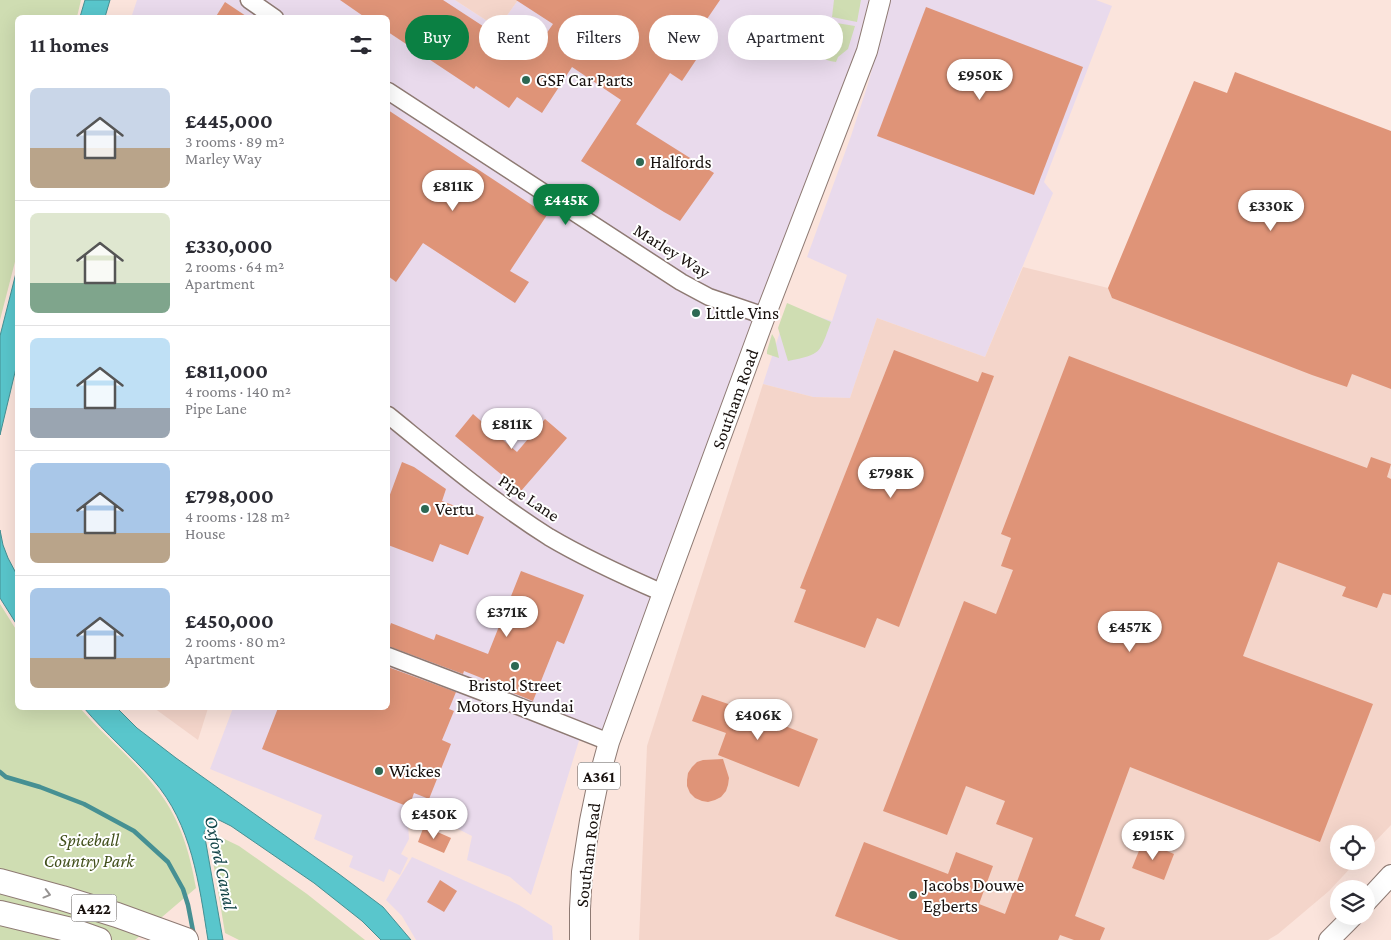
<!DOCTYPE html>
<html lang="en">
<head>
<meta charset="utf-8">
<style>
	body { margin:0; font-family:"Crimson Pro",serif; background:#f2f2f3; color:#2b2b33; height:100vh; display:flex; flex-direction:column; font-size:19px; white-space:nowrap }
	* { box-sizing:border-box; margin:0 }
	p { font-size:16px; color:#7c7c81 }
	.icon { flex:none; width:28px; height:28px; fill:none; stroke:currentColor; stroke-width:2; stroke-linecap:round; stroke-linejoin:round }
	.map { position:relative; flex:1; overflow:hidden }
	.sheet { position:absolute; left:15px; top:15px; width:375px; height:695px; display:flex; flex-direction:column; background:#fff; border-radius:8px; box-shadow:0 5px 20px #0002 }
	.sheet>* { flex:none }
	.hud { position:absolute; left:405px; top:15px; width:475px; height:45px; display:flex; gap:10px }
	.buttons { position:absolute; left:1330px; top:825px; display:grid; gap:10px }
	.buttons a { display:grid; place-items:center; width:45px; height:45px; border-radius:50%; background:#fff; box-shadow:0 5px 20px #0002; font-size:25px }
	.price { position:absolute; translate:-50% -42px; padding:0 11px; border-radius:18px; background:#fff; color:#222; font-size:16px; line-height:32px; filter:drop-shadow(0 1px 2px #0008) }
	.price::after { content:''; position:absolute; left:50%; top:30px; width:15px; height:11px; margin-left:-8px; background:inherit; clip-path:polygon(0 0,100% 0,50% 100%) }
	.price.selected { background:#0b8043; color:#fff }
	ul { padding:0; list-style:none }
	li { display:flex; align-items:center; gap:15px; height:125px; padding:0 15px }
	li+li { border-top:1px solid #e1e1e2 }
	li span { display:grid; place-items:center; flex:none; width:140px; height:100px; border-radius:8px; color:#555 }
	li>.icon { margin-inline-start:auto }
	span .icon { width:60px; height:60px; fill:#fffc; stroke-width:1 }
	li b { font-size:21px }
	h2 { display:flex; justify-content:space-between; align-items:center; height:60px; padding:0 15px; font-size:21px }
	.pill { padding:0 18px; border-radius:22px; background:#fff; box-shadow:0 5px 20px #0002; font-size:18px; line-height:45px }
	.pill.selected { background:#0b8043; color:#fff }
	.map>svg:first-child { display:block }
</style>
</head>
<body>
<div class="map">
<svg width="1391" height="940" viewBox="0 0 1391 940">
	<rect width="100%" height="100%" fill="#fbe4dc"/>
	<g fill="#e9daec">
		<polygon points="137,0 455,0 498,28 518,0 871,0 853,90 609,742 582,731 531,895 510,877 467,860 472,836 434,817 408,825 409,839 401,854 408,858 400,875 389,869 384,882 349,867 353,856 314,839 322,815 210,769 233,708 388,708 388,649 572,726 388,647 388,18 131,18"/>
		<polygon points="890,0 1096,0 1112,6 1044,182 1053,193 985,357 877,318 850,398 813,397 763,384 788,307 832,321 847,275 807,257 851,136 868,84"/>
		<polygon points="412,857 519,905 552,926 553,940 416,940 402,916 386,900"/>
	</g>
	<g fill="#f4d5ca">
		<polygon points="455,0 518,0 498,28"/>
		<polygon points="1023,267 1108,288 1347,387 1353,370 1391,386 1391,825 1366,851 1366,834 1339,834 1339,861 1357,861 1329,891 1278,934 1268,940 639,940 647,746 763,384 813,397 850,398 877,318 985,357"/>
		<polygon points="154,708 208,708 198,740"/>
	</g>
	<g fill="#cfddb2">
		<polygon points="0,0 81,0 77,17 18,18 17,254 0,320"/>
		<polygon points="834,0 861,0 857,22 832,17"/>
		<path d="M818,20L855,26L848,49L838,57L836,62C810,59 816,40 818,20Z"/>
		<path d="M787,303L831,322C819,354 822,354 788,361L778,328Z"/>
		<polygon points="772,334 775,339 779,358 767,354 767,351"/>
		<path d="M0,604L17,631L18,708H80C105,737 136,761 159,792C181,821 190,854 196,888L135,940H0Z"/>
		<polygon points="212,833 239,846 307,894 365,940 239,940 225,933 209,837"/>
	</g>
	<g fill="#59c6cc" stroke="#469093">
		<polygon points="85,0 110,0 105,17 80,17"/>
		<polygon points="17,269 17,364 0,435 0,336"/>
		<polygon points="0,530 3,545 8,558 17,575 17,625 0,598"/>
		<path d="M84,708H117L137,728L176,758L339,874L383,907L411,940H381L362,921L314,883L231,826L219,820L210,823L204,832L223,940H208C199,884 192,824 153,780C131,755 105,733 84,708Z"/>
	</g>
	<g fill="none" stroke-linecap="round" stroke-linejoin="round">
		<polyline stroke="#469093" stroke-width="4.5" points="0,772 6,777 40,787 84,804 134,831 168,862 183,889 188,905 194,936"/>
	</g>
	<g fill="#df9478">
		<polygon points="340,0 443,0 512,45 519,35 537,47 553,24 516,0 720,0 692,41 704,48 682,81 670,73 636,124 714,173 680,221 664,212 581,161 621,100 572,67 542,113 517,97 509,108 476,86 474,89 388,32 388,18 366,18"/>
		<polygon points="225,2 249,18 215,18"/>
		<polygon points="926,7 1083,67 1034,195 877,136"/>
		<polygon points="1235,72 1391,131 1391,389 1352,374 1347,387 1312,375 1112,298 1108,288 1194,81 1227,93"/>
		<polygon points="388,110 547,215 510,271 529,282 515,303 423,243 396,282 388,276"/>
		<polygon points="894,350 978,382 982,372 994,376 899,627 877,618 865,648 794,622 806,590 800,588"/>
		<polygon points="1069,356 1288,439 1367,468 1371,457 1391,464 1387,477 1391,479 1391,595 1383,593 1377,608 1342,596 1346,587 1278,562 1243,656 1373,704 1320,842 1130,767 1075,916 1105,928 1100,940 1074,940 1060,935 1058,940 899,940 835,916 864,842 948,874 956,852 993,866 979,904 1005,914 1033,838 996,824 1005,801 966,786 947,835 883,811 964,601 996,614 1013,570 1001,566 1011,538 1001,534"/>
		<polygon points="473,414 517,452 545,419 567,438 521,491 455,436"/>
		<polygon points="402,462 414,467 446,489 442,501 484,517 468,555 440,544 433,562 388,545 388,500"/>
		<polygon points="521,571 584,595 564,644 557,641 533,701 508,691 509,689 464,671 463,674 388,646 388,632 391,623 434,640 436,634 488,654"/>
		<polygon points="388,667 456,692 449,709 454,711 442,740 451,744 429,799 414,793 409,807 262,749 278,708 388,708"/>
		<polygon points="702,695 737,707 818,739 799,787 718,755 726,733 692,721"/>
		<polygon points="723,759 729,778 728,785 726,791 721,797 715,800 708,802 702,801 695,798 690,793 687,786 687,780 688,773 692,767 697,762 703,760"/>
		<polygon points="424,826 451,838 444,853 418,842"/>
		<polygon points="1143,841 1174,854 1164,880 1132,868"/>
		<polygon points="440,880 457,891 444,912 427,902"/>
	</g>
	<g fill="none" stroke-linecap="round" stroke-linejoin="round">
		<g stroke="#8e7a73" stroke-width="19">
			<g id="minor">
				<polyline points="249,0 275,18"/>
				<polyline points="388,91 681,282 709,297 765,316"/>
				<path d="M388,415C440,457 492,501 549,537C586,559 624,576 663,593"/>
				<polyline points="388,656 493,696 609,742"/>
			</g>
		</g>
		<g stroke="#8e7a73" stroke-width="22">
			<g id="major">
				<polyline points="1366,902 1391,875"/>
				<polyline points="580,940 580,909 582,872 590,821 598,782 609,742 663,593 765,316 867,51 880,0"/>
				<polyline points="1329,940 1353,916"/>
			</g>
		</g>
		<g stroke="#8e7a73" stroke-width="26">
			<g id="highway">
				<polyline points="0,881 62,898 117,915 186,940"/>
				<polyline points="0,913 71,930 99,940"/>
			</g>
		</g>
		<use href="#minor" stroke="#fff" stroke-width="16"/>
		<use href="#major" stroke="#fff" stroke-width="20"/>
		<use href="#highway" stroke="#fff" stroke-width="24"/>
	</g>
	<defs><path id="oneway-chevron" d="M-2-3.5L2.5 0L-2 3.5" fill="none" stroke-width="1.6" stroke-linecap="round" stroke-linejoin="round" transform="scale(1.25)"/></defs>
	<use stroke="#979493" href="#oneway-chevron" transform="translate(47 894) rotate(15)"/>
	<g fill="#2d6853" stroke="#fff" stroke-width="2">
		<circle cx="526" cy="80" r="5"/>
		<circle cx="640" cy="162" r="5"/>
		<circle cx="696" cy="313" r="5"/>
		<circle cx="425" cy="509" r="5"/>
		<circle cx="515" cy="666" r="5"/>
		<circle cx="379" cy="771" r="5"/>
		<circle cx="913" cy="895" r="5"/>
	</g>
	<g text-anchor="middle" dominant-baseline="central" stroke-width="4" stroke-linejoin="round" paint-order="stroke">
		<g fill="#fff" stroke="#5d5856" stroke-width="1">
			<rect x="578" y="762.5" width="42" height="27" rx="4"/>
			<rect x="71.5" y="894.5" width="45" height="27" rx="4"/>
		</g>
		<g font-size="16" font-weight="bold" fill="#18110e">
			<text x="599" y="776">A361</text>
			<text x="94" y="908">A422</text>
		</g>
		<g font-size="18" fill="#18110e" stroke="#fff" text-anchor="start">
			<text x="536" y="80">GSF Car Parts</text>
			<text x="650" y="162">Halfords</text>
			<text x="706" y="313">Little Vins</text>
			<text x="435" y="509">Vertu</text>
			<text x="515" y="685" text-anchor="middle">Bristol Street<tspan x="515" dy="21">Motors Hyundai</tspan></text>
			<text x="389" y="771">Wickes</text>
			<text x="923" y="885">Jacobs Douwe<tspan x="923" dy="21">Egberts</tspan></text>
		</g>
		<g font-size="18" fill="#18110e" stroke="#fff">
			<text transform="translate(672 251) rotate(32)">Marley Way</text>
			<text transform="translate(735 399) rotate(-70)">Southam Road</text>
			<text transform="translate(529 498) rotate(34)">Pipe Lane</text>
			<text transform="translate(588 855) rotate(-83)">Southam Road</text>
		</g>
		<g font-size="18" font-style="italic" fill="#42501c" stroke="#fff">
			<text x="89" y="840">Spiceball<tspan x="89" dy="21">Country Park</tspan></text>
		</g>
		<g font-size="19" font-style="italic" fill="#114346" stroke="#fff">
			<text transform="translate(221 863) rotate(78)">Oxford Canal</text>
		</g>
	</g>
</svg>
<div class="buttons">
<a><svg class="icon" aria-label="locate" viewBox="0 0 24 24"><circle cx="12" cy="12" r="6"/><path d="M12 2v4M12 18v4M2 12h4M18 12h4"/></svg></a>
<a><svg class="icon" aria-label="layers" viewBox="0 0 24 24"><path d="M12 4l9 5-9 5-9-5zM3 14l9 5 9-5"/></svg></a>
</div>
<b class="price" style="left:980px;top:101px">£950K</b>
<b class="price" style="left:453px;top:212px">£811K</b>
<b class="price selected" style="left:566px;top:226px">£445K</b>
<b class="price" style="left:1271px;top:232px">£330K</b>
<b class="price" style="left:512px;top:450px">£811K</b>
<b class="price" style="left:891px;top:499px">£798K</b>
<b class="price" style="left:507px;top:638px">£371K</b>
<b class="price" style="left:1130px;top:653px">£457K</b>
<b class="price" style="left:758px;top:741px">£406K</b>
<b class="price" style="left:434px;top:840px">£450K</b>
<b class="price" style="left:1153px;top:861px">£915K</b>
<div class="hud">
<a class="pill selected">Buy</a>
<a class="pill">Rent</a>
<a class="pill">Filters</a>
<a class="pill">New</a>
<a class="pill">Apartment</a>
</div>
<section class="sheet">
<h2>11 homes<svg class="icon" aria-label="filters" viewBox="0 0 24 24"><path d="M4 7h16M4 17h16"/><circle cx="9" cy="7" r="2"/><circle cx="15" cy="17" r="2"/></svg></h2>
<ul>
<li><span style="background:linear-gradient(#c9d6e8 60%,#b9a48a 0)"><svg class="icon" aria-label="home" viewBox="0 0 24 24"><path d="M3 11l9-7 9 7M6 9v11h12V9"/></svg></span><div><b>£445,000</b><p>3 rooms · 89 m²</p><p>Marley Way</p></div></li>
<li><span style="background:linear-gradient(#dfe7d0 70%,#7fa58c 0)"><svg class="icon" aria-label="home" viewBox="0 0 24 24"><path d="M3 11l9-7 9 7M6 9v11h12V9"/></svg></span><div><b>£330,000</b><p>2 rooms · 64 m²</p><p>Apartment</p></div></li>
<li><span style="background:linear-gradient(#bfe0f5 70%,#9aa5b1 0)"><svg class="icon" aria-label="home" viewBox="0 0 24 24"><path d="M3 11l9-7 9 7M6 9v11h12V9"/></svg></span><div><b>£811,000</b><p>4 rooms · 140 m²</p><p>Pipe Lane</p></div></li>
<li><span style="background:linear-gradient(#a9c7e8 70%,#b9a48a 0)"><svg class="icon" aria-label="home" viewBox="0 0 24 24"><path d="M3 11l9-7 9 7M6 9v11h12V9"/></svg></span><div><b>£798,000</b><p>4 rooms · 128 m²</p><p>House</p></div></li>
<li><span style="background:linear-gradient(#a9c7e8 70%,#b9a48a 0)"><svg class="icon" aria-label="home" viewBox="0 0 24 24"><path d="M3 11l9-7 9 7M6 9v11h12V9"/></svg></span><div><b>£450,000</b><p>2 rooms · 80 m²</p><p>Apartment</p></div></li>
</ul>
</section>
</div>
</body>
</html>
